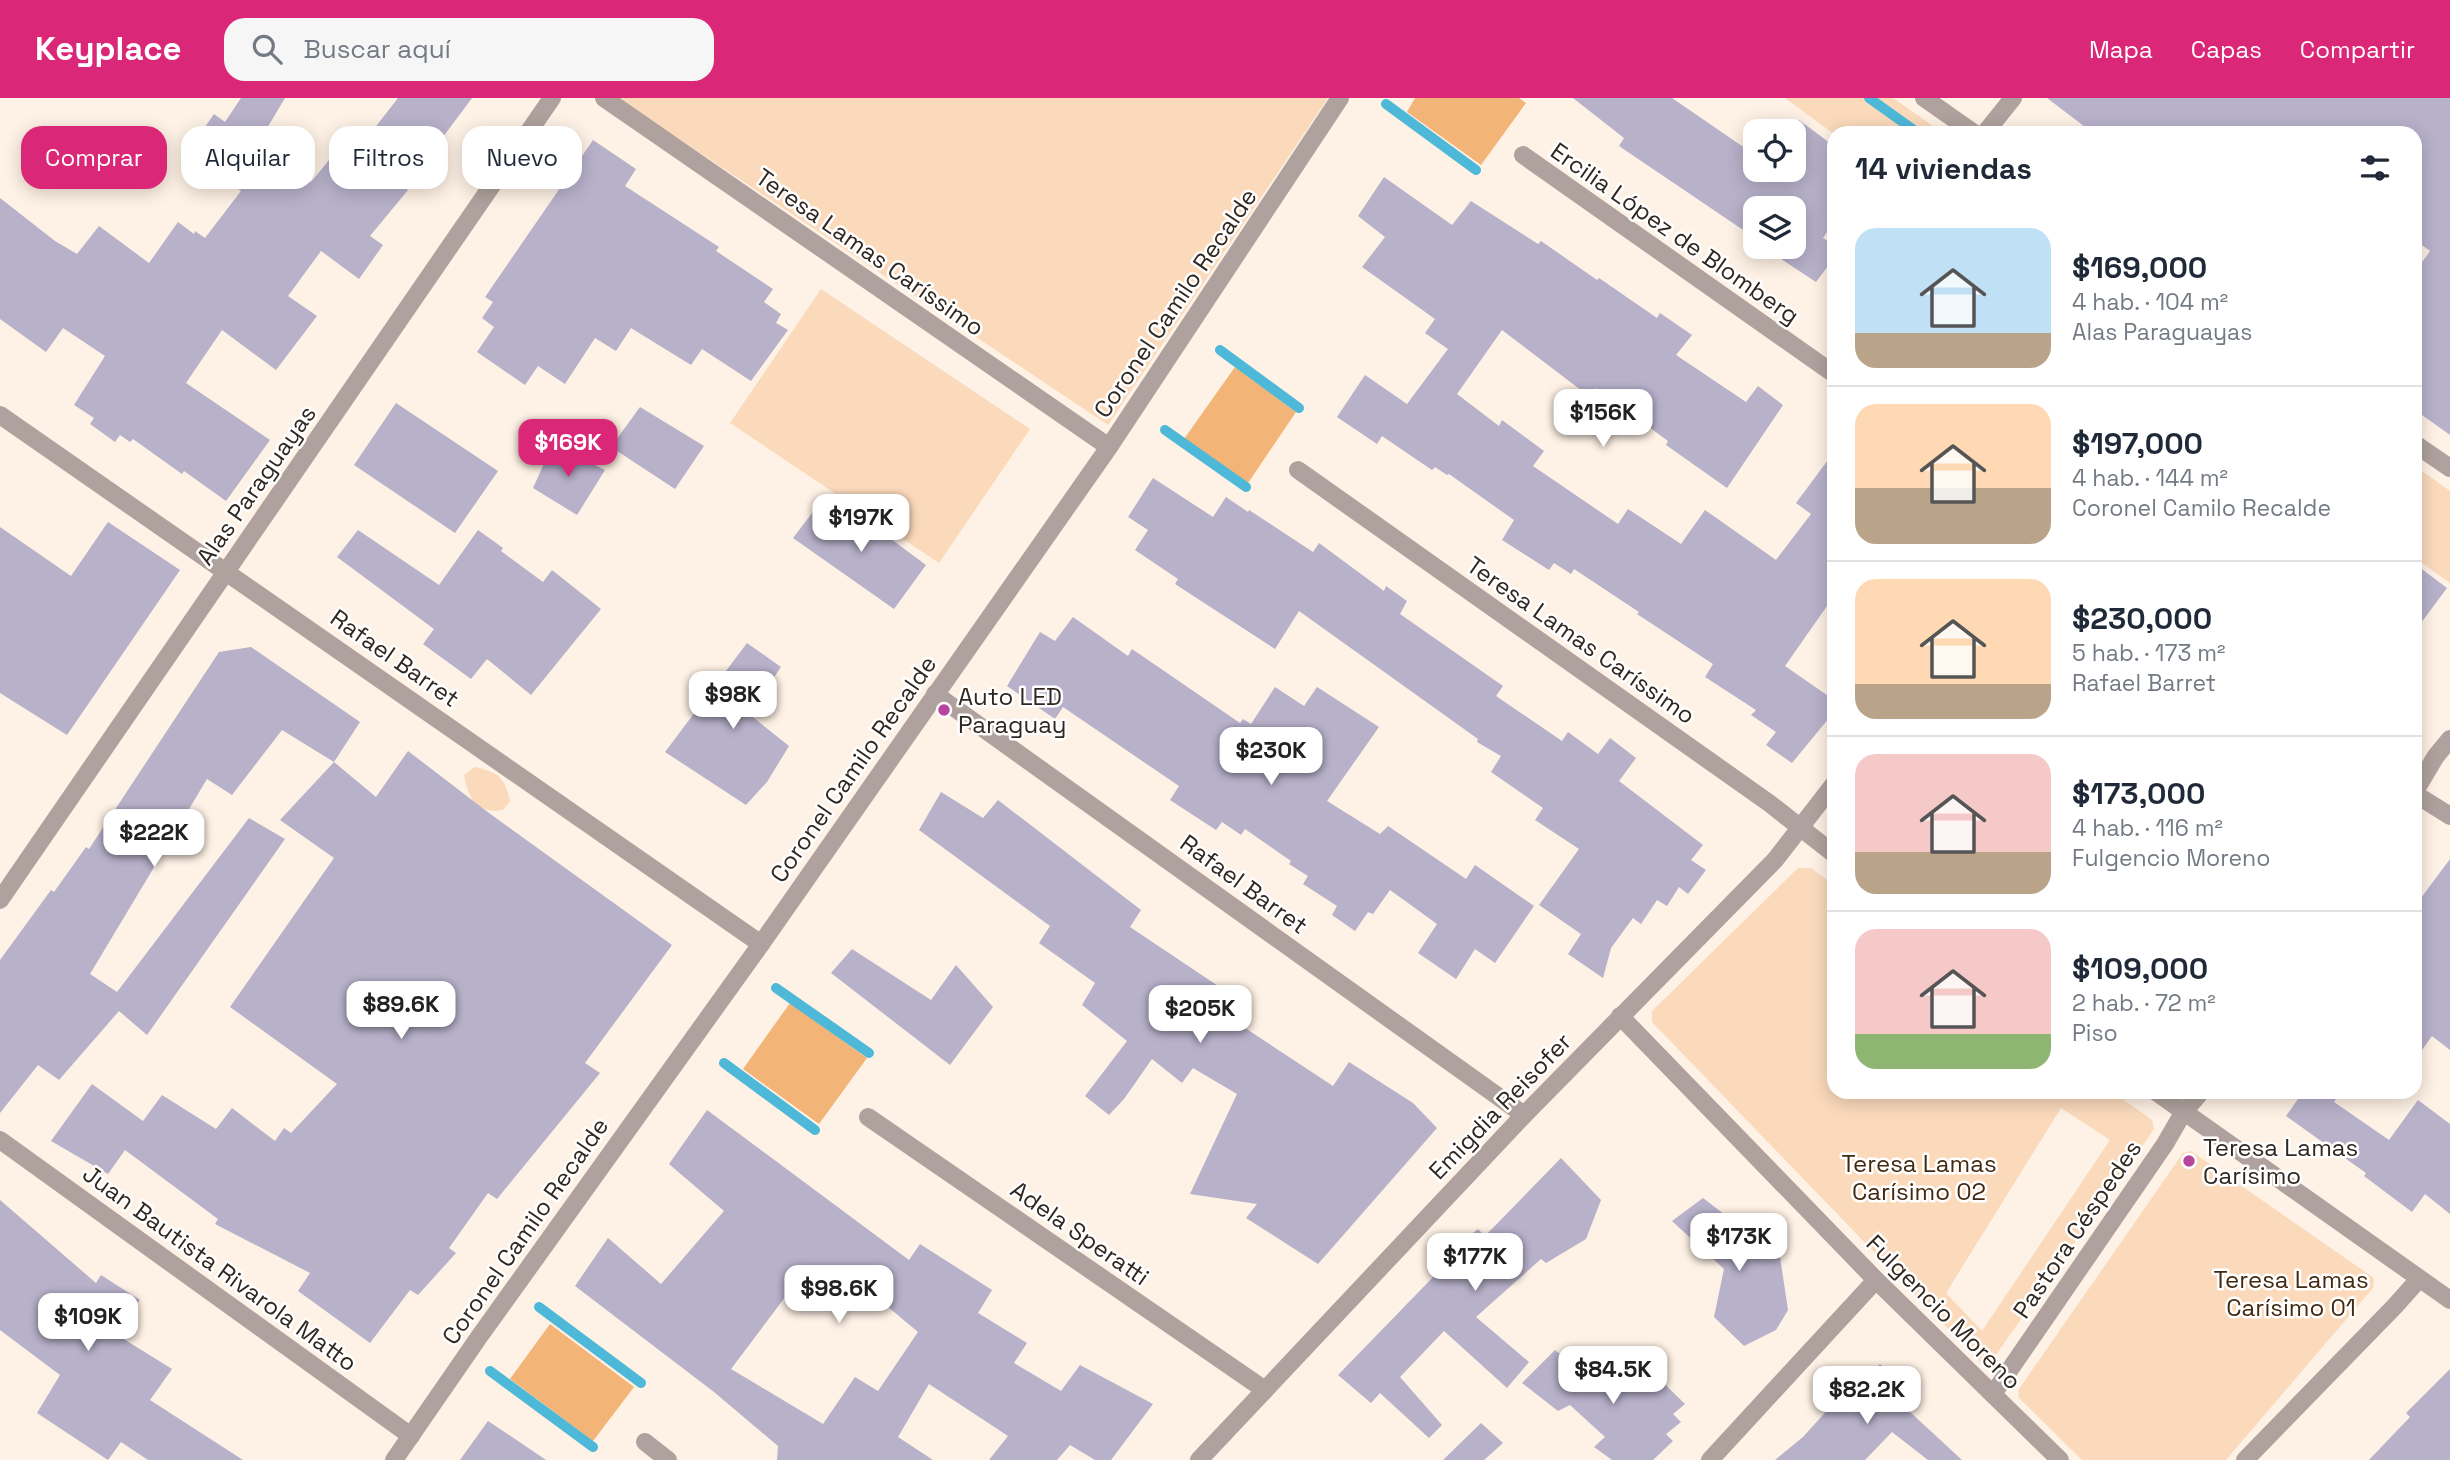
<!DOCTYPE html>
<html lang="es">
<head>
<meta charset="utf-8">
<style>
	body { margin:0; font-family:"Space Grotesk",sans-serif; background:#f6f6f7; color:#1f2937; height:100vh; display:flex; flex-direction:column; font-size:26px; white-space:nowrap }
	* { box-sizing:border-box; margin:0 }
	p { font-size:23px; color:#747a83 }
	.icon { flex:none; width:38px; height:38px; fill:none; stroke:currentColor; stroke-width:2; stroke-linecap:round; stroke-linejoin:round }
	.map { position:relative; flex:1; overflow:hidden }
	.side { position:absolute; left:1827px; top:28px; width:595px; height:973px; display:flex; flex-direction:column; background:#fff; border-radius:21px; box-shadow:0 4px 18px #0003 }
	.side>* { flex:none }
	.hud { position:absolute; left:21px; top:28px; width:665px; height:63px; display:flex; gap:14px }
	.buttons { position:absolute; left:1743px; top:21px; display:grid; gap:14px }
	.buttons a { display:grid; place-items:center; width:63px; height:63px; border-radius:14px; background:#fff; box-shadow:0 4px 18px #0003; font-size:35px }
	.price { position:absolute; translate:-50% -60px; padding:0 16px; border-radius:14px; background:#fff; color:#222; font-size:23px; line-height:46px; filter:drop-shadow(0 2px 4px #0008) }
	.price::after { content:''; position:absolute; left:50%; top:42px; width:21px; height:16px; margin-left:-10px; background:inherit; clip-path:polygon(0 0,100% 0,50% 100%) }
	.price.active { background:#db2777; color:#fff }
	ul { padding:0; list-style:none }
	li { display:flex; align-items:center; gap:21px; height:175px; padding:0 28px }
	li+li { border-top:2px solid #e0e1e3 }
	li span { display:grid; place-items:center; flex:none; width:196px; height:140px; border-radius:21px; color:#555 }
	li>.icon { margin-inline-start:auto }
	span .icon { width:84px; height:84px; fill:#fffc; stroke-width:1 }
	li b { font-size:30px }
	h2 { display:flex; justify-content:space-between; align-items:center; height:84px; padding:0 28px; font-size:30px }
	.pill { padding:0 24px; border-radius:21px; background:#fff; box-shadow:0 4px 18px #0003; font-size:24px; line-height:63px }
	.pill.active { background:#db2777; color:#fff }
	header { display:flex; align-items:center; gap:42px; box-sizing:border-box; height:98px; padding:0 35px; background:#db2777; color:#fff }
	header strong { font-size:33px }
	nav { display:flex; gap:38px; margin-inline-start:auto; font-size:24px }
	.search { width:490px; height:63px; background:#f6f6f7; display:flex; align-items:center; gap:18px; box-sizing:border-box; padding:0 24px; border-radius:21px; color:#747a83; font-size:26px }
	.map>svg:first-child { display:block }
</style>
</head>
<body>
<header>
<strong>Keyplace</strong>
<div class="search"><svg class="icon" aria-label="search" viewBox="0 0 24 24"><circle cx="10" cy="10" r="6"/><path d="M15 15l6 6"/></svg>Buscar aquí</div>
<nav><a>Mapa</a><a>Capas</a><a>Compartir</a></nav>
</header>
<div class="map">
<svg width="2450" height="1362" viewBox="0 0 2450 1362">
	<rect width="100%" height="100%" fill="#fef1e5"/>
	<g fill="#fbdabc" fill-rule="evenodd">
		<polygon points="618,0 1328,0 1108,327"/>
		<polygon points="1785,0 1893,0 1943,35 1834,36"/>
		<polygon points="821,191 1030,331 939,465 730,325"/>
		<polygon points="2415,368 2450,393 2450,485 2415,460"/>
		<path d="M475,669C499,675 504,678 510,703L503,712C477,716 468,701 464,677Z"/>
		<path d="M1798,770H1811L1834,787V994H2113L2152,1022L2154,1031L2150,1037L1991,1264H1980L1652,924V913ZM2061,1010L2110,1042L1982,1233L1946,1195Z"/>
		<polygon points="2191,1053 2374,1180 2373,1190 2226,1362 2082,1362 2018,1299 2019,1291 2183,1055"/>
	</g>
	<g fill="#f2b477">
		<polygon points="1415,0 1519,0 1526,5 1481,67 1407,14"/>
		<polygon points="1235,269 1296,314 1248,385 1184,341"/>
		<polygon points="790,905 867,960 819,1026 743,971"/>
		<polygon points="550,1226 634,1289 593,1343 510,1281"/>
	</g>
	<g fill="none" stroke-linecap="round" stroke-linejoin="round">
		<g stroke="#4db8d7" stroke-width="10">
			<polyline points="1869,0 1918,35"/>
			<polyline points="1386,6 1476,72"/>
			<polyline points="1220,252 1299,310"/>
			<polyline points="1165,332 1246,389"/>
			<polyline points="776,890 869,955"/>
			<polyline points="724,965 815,1032"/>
			<polyline points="539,1209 641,1285"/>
			<polyline points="490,1273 593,1349"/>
		</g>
	</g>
	<g fill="#b7b1ca" fill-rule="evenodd">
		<polygon points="241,0 285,0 257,47 311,84 343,45 356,54 398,0 472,0 405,90 408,92 370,138 383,147 359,181 321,153 288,198 317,218 276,272 222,232 186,285 270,342 226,403 184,373 182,376 133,341 130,344 120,337 115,344 90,326 94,320 74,307 105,258 63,230 46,254 0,221 0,100 55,143 77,156 99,128 149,165 178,124 194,136 195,133 205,140 241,93 187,55 214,16 225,24"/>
		<polygon points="1573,0 1672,0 1755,57 1755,72 1794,72 1794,33 1789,33 1799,22 1834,48 1834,124 1823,140 1834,147 1834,160 1816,184 1763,149 1794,149 1794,110 1755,110 1755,140 1619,48 1624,40"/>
		<polygon points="2047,0 2450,0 2450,337 2415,312 2415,174 2430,153 2415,142 2415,35 2093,35"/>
		<polygon points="593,42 636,71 625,88 719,149 716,153 773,191 764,204 781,216 776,225 788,232 751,283 702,251 691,267 631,230 616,253 595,240 565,286 538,268 525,287 477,254 494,229 482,220 493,204 485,199"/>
		<polygon points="1384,79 1452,127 1471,103 1538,146 1541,143 1597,182 1599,180 1657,220 1660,215 1692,237 1676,257 1746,304 1758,288 1783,307 1727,390 1666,347 1668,343 1596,290 1590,299 1502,232 1457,296 1499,328 1502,322 1544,353 1533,368 1618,426 1628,411 1681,446 1705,412 1776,462 1811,416 1796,405 1834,354 1834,498 1785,568 1834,602 1834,614 1792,665 1766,647 1776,634 1751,617 1756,612 1705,579 1713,566 1637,516 1639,514 1574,471 1571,476 1554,465 1549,472 1502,442 1514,422 1449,376 1447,377 1435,369 1432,372 1382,338 1377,346 1337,319 1365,277 1407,306 1448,251 1425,235 1435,221 1362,169 1385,139 1358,118"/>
		<polygon points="396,305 498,373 455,435 354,367"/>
		<polygon points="640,309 704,348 675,391 611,349"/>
		<polygon points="553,346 605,372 577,417 533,390"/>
		<polygon points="1153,380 1213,419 1226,399 1248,414 1249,412 1313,454 1319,445 1384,493 1386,488 1407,503 1400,516 1503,588 1496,598 1562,643 1568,634 1598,656 1610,640 1636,660 1619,683 1703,747 1691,762 1706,772 1688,796 1679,789 1667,808 1657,802 1641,826 1633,820 1611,850 1603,880 1568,856 1581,836 1539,807 1579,751 1535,722 1543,710 1491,674 1501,658 1477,644 1478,641 1299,513 1275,551 1175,486 1178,481 1135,452 1148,432 1128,419"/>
		<polygon points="822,402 866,435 872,427 926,467 894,511 793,440"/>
		<polygon points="108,424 180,472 67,637 0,595 0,429 71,478"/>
		<polygon points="358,432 439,487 478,432 503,450 501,453 543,484 552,472 601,511 531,597 487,561 471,581 423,546 434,531 337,459"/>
		<polygon points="2415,466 2447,490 2415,533"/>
		<polygon points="1073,519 1128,558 1132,551 1240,625 1243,621 1251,626 1275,589 1304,608 1317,589 1379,629 1327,703 1380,736 1388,728 1466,781 1475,767 1534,808 1495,865 1475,851 1456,881 1418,855 1437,826 1390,792 1373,816 1368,814 1355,833 1332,817 1337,808 1303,786 1308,778 1289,766 1291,763 1245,731 1241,737 1222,724 1216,732 1170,702 1179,688 1063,609 1055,621 1007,588 1040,534 1055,543"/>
		<polygon points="747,545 781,569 749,616 789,648 767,684 746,707 665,654"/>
		<polygon points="251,549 360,624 334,664 282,632 232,697 207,681 90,876 117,894 249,720 285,741 147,937 119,913 59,982 38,967 0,1015 0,862 51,792 54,794 86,749 89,751 219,554"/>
		<polygon points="408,653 489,715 672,847 585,965 600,975 497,1101 488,1095 449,1150 456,1155 418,1197 410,1192 370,1245 298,1193 310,1175 215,1126 218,1121 125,1052 108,1076 51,1043 92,986 143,1023 162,997 216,1031 232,1010 275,1043 284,1030 291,1035 337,986 230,909 334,760 280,722 334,664 376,699"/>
		<polygon points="941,694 983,720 998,702 1141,812 1130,829 1242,904 1230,920 1333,988 1349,964 1413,1005 1437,1030 1318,1166 1246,1120 1257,1106 1190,1096 1237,996 1193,970 1182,985 1152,961 1124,1001 1109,1017 1085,998 1127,943 1082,907 1095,885 1039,845 1050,828 919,732"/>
		<polygon points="2450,761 2450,952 2432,938 2415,962 2415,808"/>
		<polygon points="852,851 931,902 956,867 993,909 950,967 831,875"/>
		<polygon points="2303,994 2341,994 2334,1004 2389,1042 2418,1002 2450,1026 2450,1116 2425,1096 2412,1114 2364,1078 2366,1075 2286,1018"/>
		<path d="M707,1012L909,1162L920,1146L992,1192L978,1215L1027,1245L1014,1265L1061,1293L1080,1267L1153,1306L1111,1362H1095L1070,1347L1057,1362H989L1008,1338L929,1286L898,1339L933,1362H777L778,1348L714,1294L575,1188L608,1140L661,1186L724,1113L669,1066ZM807,1170L864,1210L875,1198L918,1234L878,1293L855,1279L823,1326L731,1271Z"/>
		<polygon points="1561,1060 1601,1102 1586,1141 1546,1165 1541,1161 1476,1219 1529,1264 1507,1290 1444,1233 1400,1279 1442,1327 1429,1340 1380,1295 1371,1305 1338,1277 1439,1173 1432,1168 1478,1131 1485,1138"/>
		<polygon points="1703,1100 1780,1159 1788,1212 1776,1232 1744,1248 1714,1219 1724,1171 1672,1123"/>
		<polygon points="0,1102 96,1185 101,1177 140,1202 114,1235 172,1271 150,1302 243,1362 148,1362 121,1344 108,1362 37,1315 60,1277 0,1232"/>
		<polygon points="1555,1252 1597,1288 1637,1259 1685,1306 1673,1316 1681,1324 1666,1336 1673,1343 1653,1362 1612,1362 1594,1349 1605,1339 1570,1307 1558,1313 1522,1285"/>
		<polygon points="1880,1266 1905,1291 1896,1301 1962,1362 1928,1362 1892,1334 1865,1362 1775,1362 1803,1339 1840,1298 1847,1303"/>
		<polygon points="2450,1271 2450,1362 2369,1362 2410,1319 2406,1315"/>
		<polygon points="488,1323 506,1335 546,1362 460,1362"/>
		<polygon points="1481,1325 1503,1345 1484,1362 1443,1362"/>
	</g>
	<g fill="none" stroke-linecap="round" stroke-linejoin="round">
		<polyline stroke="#afa29e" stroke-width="18" points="1985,35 2013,0"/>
		<g stroke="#afa29e" stroke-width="18">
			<polyline points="604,0 1109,349"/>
			<polyline points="1924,0 1974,35"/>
			<polyline points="1523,57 1834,276"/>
			<polyline points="0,317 761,846"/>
			<polyline points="2415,346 2450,370"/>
			<polyline points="1298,372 1769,705 1834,756"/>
			<polyline points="935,596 1524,1017"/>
			<polyline points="2415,693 2436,658 2450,641"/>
			<polyline points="2415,696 2450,718"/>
			<polyline points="1620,918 1876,1182 2060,1362"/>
			<polyline points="2156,994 2450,1202"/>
			<polyline points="868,1019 1265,1292"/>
			<polyline points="0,1042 411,1338"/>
			<polyline points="1993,1296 2165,1046 2183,1015 2201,994"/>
			<polyline points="645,1344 668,1362"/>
			<polyline points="394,1362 479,1239 761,846 1109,349 1340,0"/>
			<polyline points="1199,1362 1524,1017 1775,762 1834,686"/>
			<polyline points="1710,1362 1876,1182"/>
			<polyline points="2245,1362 2395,1208 2419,1181"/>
		</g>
		<polyline stroke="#afa29e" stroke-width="18" points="0,802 552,0"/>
	</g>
	<g fill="#b9459f" stroke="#fff" stroke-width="2.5">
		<circle cx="944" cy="612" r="7"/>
		<circle cx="2189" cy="1063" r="7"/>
	</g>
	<g text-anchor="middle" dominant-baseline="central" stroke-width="5" stroke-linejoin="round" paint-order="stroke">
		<g font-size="24" fill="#302720" stroke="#fff">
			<text transform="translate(1675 135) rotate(35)">Ercilia López de Blomberg</text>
			<text transform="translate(870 154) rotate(35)">Teresa Lamas Caríssimo</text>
			<text transform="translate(1175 205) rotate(-56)">Coronel Camilo Recalde</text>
			<text transform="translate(256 387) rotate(-55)">Alas Paraguayas</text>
			<text transform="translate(1581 542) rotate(35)">Teresa Lamas Caríssimo</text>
			<text transform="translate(395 560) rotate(35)">Rafael Barret</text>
			<text transform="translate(853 671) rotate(-55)">Coronel Camilo Recalde</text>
			<text transform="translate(1244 786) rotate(36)">Rafael Barret</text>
			<text transform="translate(1500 1008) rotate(-46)">Emigdia Reisofer</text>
			<text transform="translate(2077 1131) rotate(-56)">Pastora Céspedes</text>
			<text transform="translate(525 1133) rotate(-55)">Coronel Camilo Recalde</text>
			<text transform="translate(1080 1135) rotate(35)">Adela Speratti</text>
			<text transform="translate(220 1170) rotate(36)">Juan Bautista Rivarola Matto</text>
			<text transform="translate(1944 1214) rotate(45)">Fulgencio Moreno</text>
		</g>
		<g font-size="24" fill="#302720" stroke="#fff" text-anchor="start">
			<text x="958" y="598">Auto LED<tspan x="958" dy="28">Paraguay</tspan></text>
			<text x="2203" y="1049">Teresa Lamas<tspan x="2203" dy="28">Carísimo</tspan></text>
		</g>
		<g font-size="24" fill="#42290f" stroke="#fff">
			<text x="1919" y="1065">Teresa Lamas<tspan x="1919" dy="28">Carísimo 02</tspan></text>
			<text x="2291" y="1181">Teresa Lamas<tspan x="2291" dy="28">Carísimo 01</tspan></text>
		</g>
	</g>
</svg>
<div class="buttons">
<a><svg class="icon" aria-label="locate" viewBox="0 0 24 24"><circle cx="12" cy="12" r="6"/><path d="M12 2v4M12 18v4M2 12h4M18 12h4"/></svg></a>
<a><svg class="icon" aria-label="layers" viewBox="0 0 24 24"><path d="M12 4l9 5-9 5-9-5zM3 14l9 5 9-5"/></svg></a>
</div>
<b class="price" style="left:1603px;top:351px">$156K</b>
<b class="price active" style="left:568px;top:381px">$169K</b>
<b class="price" style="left:861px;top:456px">$197K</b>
<b class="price" style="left:733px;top:633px">$98K</b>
<b class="price" style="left:1271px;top:689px">$230K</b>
<b class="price" style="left:154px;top:771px">$222K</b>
<b class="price" style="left:401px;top:943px">$89.6K</b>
<b class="price" style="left:1200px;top:947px">$205K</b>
<b class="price" style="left:1739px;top:1175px">$173K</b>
<b class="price" style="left:1475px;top:1195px">$177K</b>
<b class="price" style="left:839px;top:1227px">$98.6K</b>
<b class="price" style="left:88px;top:1255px">$109K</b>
<b class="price" style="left:1613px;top:1308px">$84.5K</b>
<b class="price" style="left:1867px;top:1328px">$82.2K</b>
<div class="hud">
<a class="pill active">Comprar</a>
<a class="pill">Alquilar</a>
<a class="pill">Filtros</a>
<a class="pill">Nuevo</a>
</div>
<section class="side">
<h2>14 viviendas<svg class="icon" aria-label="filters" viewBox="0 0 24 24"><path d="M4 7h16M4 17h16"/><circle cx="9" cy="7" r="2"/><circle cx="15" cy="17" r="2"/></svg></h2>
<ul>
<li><span style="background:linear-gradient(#bfe0f5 75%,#b9a48a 0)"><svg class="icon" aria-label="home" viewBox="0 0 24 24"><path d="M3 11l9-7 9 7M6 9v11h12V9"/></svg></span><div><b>$169,000</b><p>4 hab. · 104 m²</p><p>Alas Paraguayas</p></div></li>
<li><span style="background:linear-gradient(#ffd9b3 60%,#b9a48a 0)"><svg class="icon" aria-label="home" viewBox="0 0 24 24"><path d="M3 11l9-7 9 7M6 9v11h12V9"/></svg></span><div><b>$197,000</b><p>4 hab. · 144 m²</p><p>Coronel Camilo Recalde</p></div></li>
<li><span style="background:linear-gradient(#ffd9b3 75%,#b9a48a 0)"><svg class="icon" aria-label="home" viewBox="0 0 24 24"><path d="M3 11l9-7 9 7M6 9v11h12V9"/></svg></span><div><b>$230,000</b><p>5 hab. · 173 m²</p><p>Rafael Barret</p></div></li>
<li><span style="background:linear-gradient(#f6c9c9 70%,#b9a48a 0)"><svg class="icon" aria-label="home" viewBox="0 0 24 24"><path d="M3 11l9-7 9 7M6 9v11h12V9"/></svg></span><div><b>$173,000</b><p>4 hab. · 116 m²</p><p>Fulgencio Moreno</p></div></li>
<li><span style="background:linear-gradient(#f6c9c9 75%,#8fb573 0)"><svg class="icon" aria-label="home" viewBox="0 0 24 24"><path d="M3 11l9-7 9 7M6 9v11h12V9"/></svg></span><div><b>$109,000</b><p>2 hab. · 72 m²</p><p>Piso</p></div></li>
</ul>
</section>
</div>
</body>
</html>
